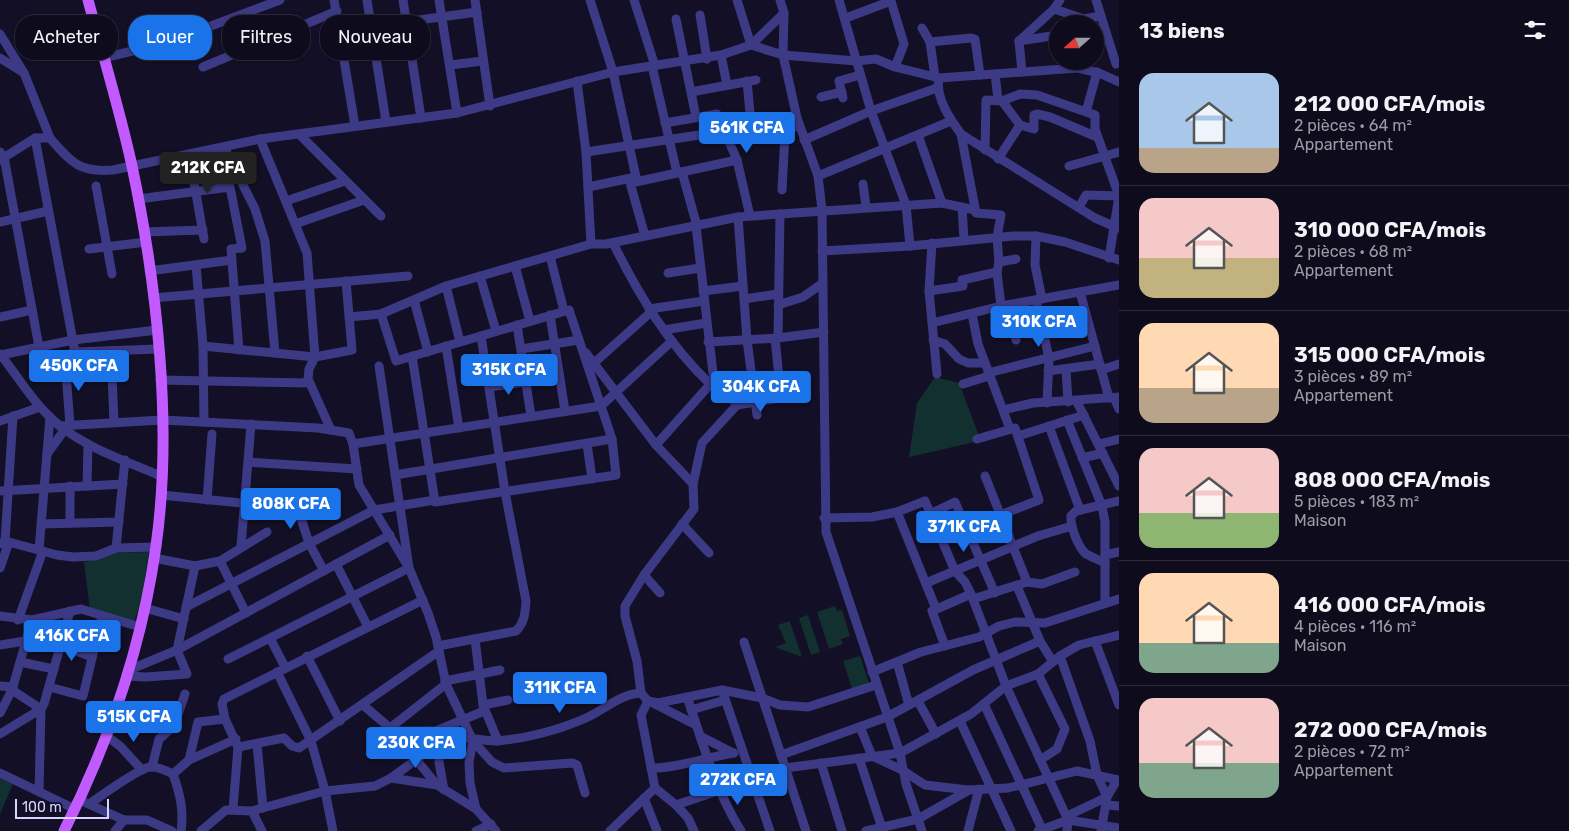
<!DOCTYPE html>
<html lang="fr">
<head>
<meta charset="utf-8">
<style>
	body { margin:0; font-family:Rubik,sans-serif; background:#171425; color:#f1f3f6; height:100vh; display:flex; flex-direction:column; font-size:19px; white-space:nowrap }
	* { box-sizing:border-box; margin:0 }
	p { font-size:16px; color:#9b9ba3 }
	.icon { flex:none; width:28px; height:28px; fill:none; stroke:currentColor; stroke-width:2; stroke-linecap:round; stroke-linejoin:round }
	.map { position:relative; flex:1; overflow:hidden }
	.drawer { display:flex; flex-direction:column; background:#0e0b1c; width:450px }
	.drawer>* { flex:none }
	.hud { position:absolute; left:15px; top:15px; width:475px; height:45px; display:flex; gap:10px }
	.needle { width:32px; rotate:249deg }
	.fabs { position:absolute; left:1049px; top:15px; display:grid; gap:10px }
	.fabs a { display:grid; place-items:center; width:55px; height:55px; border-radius:50%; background:#0e0b1c; box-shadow:0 1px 4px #0004,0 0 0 1px #2e2b3b; font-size:25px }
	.scale { position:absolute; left:15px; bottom:12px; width:94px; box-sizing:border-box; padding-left:5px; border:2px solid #d9d4ff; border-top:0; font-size:14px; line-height:18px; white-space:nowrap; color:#d9d4ff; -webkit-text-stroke:4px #130f26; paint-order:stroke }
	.price { position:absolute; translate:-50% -42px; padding:0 11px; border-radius:5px; background:#1a73e8; color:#fff; font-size:16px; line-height:32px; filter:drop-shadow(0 1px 2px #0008) }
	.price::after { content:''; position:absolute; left:50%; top:30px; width:15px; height:11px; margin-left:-8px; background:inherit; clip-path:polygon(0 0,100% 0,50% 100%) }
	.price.active { background:#222; color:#fff }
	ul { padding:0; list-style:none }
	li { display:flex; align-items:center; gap:15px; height:125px; padding:0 20px }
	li+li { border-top:1px solid #2e2b3b }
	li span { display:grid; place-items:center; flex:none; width:140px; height:100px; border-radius:15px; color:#555 }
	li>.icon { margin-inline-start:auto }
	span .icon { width:60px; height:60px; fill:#fffc; stroke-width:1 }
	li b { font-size:21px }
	h2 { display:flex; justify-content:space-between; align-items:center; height:60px; padding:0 20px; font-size:21px }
	.pill { padding:0 18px; border-radius:20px; background:#0e0b1c; box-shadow:0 1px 4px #0004,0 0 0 1px #2e2b3b; font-size:18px; line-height:45px }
	.pill.active { background:#1a73e8; color:#fff }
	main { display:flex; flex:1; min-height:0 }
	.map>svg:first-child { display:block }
</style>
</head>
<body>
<main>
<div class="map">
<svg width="1119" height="831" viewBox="0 0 1119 831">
	<rect width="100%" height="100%" fill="#130f26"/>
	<g fill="#12302f">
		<polygon points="935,377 959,383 979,436 975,442 909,457 917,403"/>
		<polygon points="149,552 141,603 134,622 90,610 84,562 100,560 112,553"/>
		<polygon points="835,606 837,611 842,610 850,636 841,639 843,644 829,649 817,612"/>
		<polygon points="808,615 820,652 811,655 799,618"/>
		<polygon points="790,621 790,622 802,657 775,647 786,643 778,625"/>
		<polygon points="860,656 869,683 852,689 843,661"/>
		<polygon points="0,778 13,784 0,814"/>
	</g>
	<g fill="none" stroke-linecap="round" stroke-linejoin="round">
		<g stroke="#3d3a85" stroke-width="9">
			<polyline points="334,0 355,126"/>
			<polyline points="367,0 386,122"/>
			<polyline points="403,0 421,118"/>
			<polyline points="439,0 457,113"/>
			<polyline points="475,0 490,106"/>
			<polyline points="634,0 655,66"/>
			<polyline points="737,0 751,45"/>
			<polyline points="780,0 784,13 783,55 797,118 818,176 822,210 826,532 900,753 906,784 922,831"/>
			<polyline points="839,0 871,111 906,205 910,246"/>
			<polyline points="1096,0 1116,64"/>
			<polyline points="1054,9 1084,19 1100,16"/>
			<polyline points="700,15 707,59"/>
			<polyline points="846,18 891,1 904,44 895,67"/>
			<polyline points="676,19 696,117"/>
			<polyline points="922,28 930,42 935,77"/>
			<polyline points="340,31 477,12"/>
			<polyline points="195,32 280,0"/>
			<polyline points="0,34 24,73 50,138"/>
			<polyline points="1019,41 1054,9 1060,0"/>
			<polyline points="1019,41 1058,35"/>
			<polyline points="1019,41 1022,72"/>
			<polyline points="930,42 971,38 975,39 980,75"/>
			<polyline points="751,45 783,55 856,61 876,59 895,67 939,78 1078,68 1099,73 1119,82"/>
			<polyline points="721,55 727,85"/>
			<polyline points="0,58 24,73"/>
			<polyline points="103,58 141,49 157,50"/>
			<polyline points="450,65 483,61"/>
			<polyline points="652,66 677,173"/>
			<polyline points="203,67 337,11"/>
			<polyline points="995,74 998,100"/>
			<path d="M939,78C935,97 950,119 961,134L1095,218L1118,228"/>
			<polyline points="577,81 586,152 591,244"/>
			<polyline points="747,81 750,113"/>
			<polyline points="691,92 756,80"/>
			<polyline points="821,97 842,92"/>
			<polyline points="843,98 839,81 860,75"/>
			<polyline points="1002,101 1020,125 1034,129 1034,115 1037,114 1050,117 1097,137"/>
			<polyline points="1086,112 1097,72"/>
			<polyline points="665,123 717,114 737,160 750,216"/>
			<polyline points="299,134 381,216"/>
			<polyline points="918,135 942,203"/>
			<polyline points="35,138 75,352"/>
			<polyline points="260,139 307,253 315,357 309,369 308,379 331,430"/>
			<polyline points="804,140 871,111 937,88"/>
			<polyline points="224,147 255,209 265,241 275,353"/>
			<polyline points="985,150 986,100 1002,101 1020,94 1037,95 1095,115 1095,129 1119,196 1109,258"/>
			<polyline points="0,152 4,157 39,347"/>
			<polyline points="586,152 726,131"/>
			<polyline points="189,154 204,239"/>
			<polyline points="998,159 1020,125"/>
			<path d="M0,160L35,138H50C71,162 79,173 113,170L260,139L457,113L613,72L721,55L751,45L784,13"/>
			<polyline points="1069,166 1119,152"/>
			<polyline points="682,172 697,226"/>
			<polyline points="818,176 951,121"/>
			<polyline points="629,179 645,236"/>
			<polyline points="631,183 737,160"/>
			<polyline points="863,184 866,207"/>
			<polyline points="96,186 112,274"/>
			<polyline points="588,187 636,177 613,72 590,0"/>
			<polyline points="782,190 785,133 799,124"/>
			<polyline points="138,199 230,187 242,248 231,249 239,350"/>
			<polyline points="286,201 345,181"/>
			<polyline points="962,207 964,240"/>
			<polyline points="1079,207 1086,195 1119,196"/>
			<polyline points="738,217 747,340 757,415"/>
			<polyline points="0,222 48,211"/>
			<polyline points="295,224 364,200"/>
			<polyline points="696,226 713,373 715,379 737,405"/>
			<polyline points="144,232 203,230"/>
			<polyline points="1036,236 1035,265 1042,299"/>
			<path d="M613,243C639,295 668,344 710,384"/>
			<polyline points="932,243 929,291 937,374"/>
			<polyline points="89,249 146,242"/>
			<polyline points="822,251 910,246 1013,236 1036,236 1065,242 1119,260"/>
			<polyline points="550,256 564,311"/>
			<polyline points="999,262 1016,259"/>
			<polyline points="196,265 203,346 204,422"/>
			<polyline points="515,266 530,321"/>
			<polyline points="149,271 232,260"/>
			<polyline points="997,272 1001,306"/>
			<polyline points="668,273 700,268"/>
			<polyline points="480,276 496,331"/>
			<polyline points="446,286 460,342"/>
			<polyline points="703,291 743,286"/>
			<polyline points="929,291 963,286 962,280 997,272 999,262 997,237 1001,215 976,213 961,134"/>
			<polyline points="1080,292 1109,398"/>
			<polyline points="153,298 408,276"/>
			<polyline points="744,299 778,294"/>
			<polyline points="414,300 428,352"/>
			<polyline points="1036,300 1049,358 1047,403"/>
			<polyline points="778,305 803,297 823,283"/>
			<polyline points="1009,305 1016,340"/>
			<polyline points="649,309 704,301"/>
			<polyline points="381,314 396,361 569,310 612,439 616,475 435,502 412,356"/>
			<polyline points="972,314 978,344 1010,429"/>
			<polyline points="550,315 565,411"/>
			<polyline points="0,317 32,310"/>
			<polyline points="349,317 381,314 446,286 591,244 606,244 738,217 942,203 975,210"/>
			<polyline points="932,323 1001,306 1119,285"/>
			<polyline points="517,325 531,416"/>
			<polyline points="664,330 706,323"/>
			<polyline points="775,338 781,398 737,405 702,443 693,484 694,509 644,575 625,606 625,616 637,661 641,693 648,701 658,703 722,690 762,698 780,705 808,707 876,685"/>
			<polyline points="778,338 780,214"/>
			<polyline points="933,340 945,344 959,359 968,363 985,363"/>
			<polyline points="708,342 778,338 824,332"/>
			<polyline points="203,346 315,357 352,350 346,281"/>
			<polyline points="446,346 459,428"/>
			<polyline points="521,349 579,340"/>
			<polyline points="111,351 114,422"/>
			<polyline points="586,353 656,445 693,484"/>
			<path d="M0,354C19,378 35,406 59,425C88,449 129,462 163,477"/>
			<polyline points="1,355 73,340 157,330"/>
			<polyline points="594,363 651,312"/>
			<polyline points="1066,369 1068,402"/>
			<polyline points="1101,370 1119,364"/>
			<polyline points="1048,371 1100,364"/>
			<polyline points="988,373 1095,346"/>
			<polyline points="160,380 310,383"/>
			<polyline points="963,384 989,376"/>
			<polyline points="489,387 525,382"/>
			<polyline points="1114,398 1119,409"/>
			<polyline points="1077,402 1119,486"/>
			<polyline points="1003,410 1033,403 1119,397"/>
			<polyline points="1067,420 1102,506 1105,522 1105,602"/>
			<polyline points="0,421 40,407"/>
			<polyline points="70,425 65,360 69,354 75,352 158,349"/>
			<polyline points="59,426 162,420 318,428 349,433 353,444 359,485 409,568 428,613 436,637 446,684 473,741 469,762 470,783 476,809 496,831"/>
			<polyline points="1049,426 1080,510"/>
			<polyline points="1018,436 1084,415"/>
			<polyline points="977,439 1015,428 1039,500 1000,515"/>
			<polyline points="353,444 601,406 672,341"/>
			<polyline points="587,444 592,479"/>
			<polyline points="1099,444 1119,439"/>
			<polyline points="656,445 714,380"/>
			<polyline points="47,454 65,429"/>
			<polyline points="1082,458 1103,453"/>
			<polyline points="248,462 357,469"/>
			<polyline points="395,475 612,439"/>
			<polyline points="985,476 1027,582"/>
			<polyline points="70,486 70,523"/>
			<polyline points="87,486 88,444"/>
			<polyline points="0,491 123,484"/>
			<polyline points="161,495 320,511"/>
			<polyline points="207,500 212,434"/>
			<polyline points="298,509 309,543 324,571"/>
			<polyline points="897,512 936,609"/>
			<polyline points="930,514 955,502 995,593"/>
			<polyline points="824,518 872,517 897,512 925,501 955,571 965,582 971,594 1006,686 1068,820 1067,831"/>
			<polyline points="41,524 119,522"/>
			<polyline points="682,524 709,553"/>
			<polyline points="5,541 13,416"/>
			<polyline points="0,544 5,541 57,555 73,557 96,556 116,548 156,547"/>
			<polyline points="241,546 251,424"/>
			<polyline points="116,548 125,460"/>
			<polyline points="39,550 50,417"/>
			<polyline points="1105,555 1119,552"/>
			<polyline points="154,558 195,566 220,561 267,532"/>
			<polyline points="220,561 246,613"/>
			<path d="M1105,563C1099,560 1092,557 1086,554C1078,547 1070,526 1071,516L1076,511L1119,501"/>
			<polyline points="336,564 368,627"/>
			<polyline points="0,568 9,542"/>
			<polyline points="644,575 660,593"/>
			<polyline points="926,583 1038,536 1072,526"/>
			<polyline points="1017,586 1040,641 1053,662"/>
			<polyline points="973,599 1027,582 1042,584 1075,572"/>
			<polyline points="186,607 374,510 435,500"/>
			<polyline points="145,608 184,619"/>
			<polyline points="0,616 32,620 81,609 140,627"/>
			<polyline points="18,620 43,551"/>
			<polyline points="270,638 285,667"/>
			<polyline points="475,639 483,705 498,741"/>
			<polyline points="1095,641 1119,705"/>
			<polyline points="744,642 806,831"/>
			<polyline points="0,645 25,641"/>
			<polyline points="61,645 92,657"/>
			<path d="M438,646L516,631C525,622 525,613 526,601L505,492L481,336"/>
			<polyline points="945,646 932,611 971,594"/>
			<polyline points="307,656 340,721"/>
			<polyline points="1060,656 1090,741 1097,775 1107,797 1101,831"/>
			<polyline points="228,659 409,568 379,366"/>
			<polyline points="20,662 54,669"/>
			<polyline points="897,662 909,705"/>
			<polyline points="129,670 177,650 390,535"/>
			<polyline points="277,672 311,741 325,791 333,831"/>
			<polyline points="872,672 921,652 979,637 999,626 1015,622 1045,623 1119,599"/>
			<polyline points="1038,674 1065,729 1057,749 1040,760"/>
			<polyline points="127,676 146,677 187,674 177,650 195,566"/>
			<polyline points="445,681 500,670"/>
			<polyline points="0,686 13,687"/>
			<polyline points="49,687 83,696 102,616"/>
			<polyline points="12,690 41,709 39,792"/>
			<polyline points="722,690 770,831"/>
			<path d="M687,697C703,743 715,790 741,831"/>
			<polyline points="918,701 936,734"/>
			<polyline points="653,703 696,725"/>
			<polyline points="984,704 1042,829"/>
			<polyline points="363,705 390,728 437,785 476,809"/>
			<polyline points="483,705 508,700"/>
			<polyline points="691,710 725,700"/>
			<polyline points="0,713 12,690 32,620"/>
			<polyline points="960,721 1011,831"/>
			<polyline points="860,727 872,756 902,770 925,785 968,790"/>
			<polyline points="390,728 446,684"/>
			<polyline points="393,731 436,731 484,711"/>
			<polyline points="0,734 41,709 44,704 70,611"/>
			<polyline points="107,736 121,747 142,770"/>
			<polyline points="700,736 733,753"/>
			<polyline points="439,741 439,762 444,790"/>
			<polyline points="473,741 492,762 504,768 572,763 577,765 585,793"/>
			<polyline points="257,744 263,808"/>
			<polyline points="238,747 284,738 292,746 299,748 439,651"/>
			<polyline points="781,755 887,717 973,670 1040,641"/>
			<polyline points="413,756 427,731"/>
			<polyline points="859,758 883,831"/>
			<polyline points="189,760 236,739"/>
			<polyline points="821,763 842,831"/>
			<polyline points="152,767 159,739 174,726 185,694"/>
			<path d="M651,768C679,768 706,757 734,753"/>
			<polyline points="0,773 75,809"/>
			<polyline points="173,774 189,760 198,722 225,719"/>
			<polyline points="391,778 437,785"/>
			<polyline points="655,788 676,805"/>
			<polyline points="644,798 657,831"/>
			<polyline points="84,802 124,820 147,820 172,831"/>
			<path d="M89,804C101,796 139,768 150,767C158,766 167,771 173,774C180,794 184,810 181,831"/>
			<polyline points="1106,805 1119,806"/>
			<polyline points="233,809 238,747 225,719 222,704 224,699 423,600"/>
			<polyline points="252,811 262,831"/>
			<polyline points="1067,816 1107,797 1117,780"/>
			<polyline points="115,831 124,820"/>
			<path d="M201,831L226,810L252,811L325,791L375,786L391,778L446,738C459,735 480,741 496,741C525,739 559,730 586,718C604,710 620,694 641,693"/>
			<polyline points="476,831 491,824"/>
			<polyline points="610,831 655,788 641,715 648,701"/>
			<polyline points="694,831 688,818 676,805 785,768 900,753 971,714 1006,686 1038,674 1060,656 1079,645 1119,635"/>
			<polyline points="866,831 918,819 969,790 1008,788 1077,771 1119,780"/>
			<polyline points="968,831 979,789"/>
			<polyline points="1038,831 1068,820 1119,828"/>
		</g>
		<path stroke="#c25bff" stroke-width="11" d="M64,831C109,742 142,646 156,546C173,426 157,285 132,166C120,111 103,55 88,0"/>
	</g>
</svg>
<div class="fabs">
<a><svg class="needle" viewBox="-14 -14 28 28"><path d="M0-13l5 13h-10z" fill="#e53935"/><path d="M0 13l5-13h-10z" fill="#9b9ba3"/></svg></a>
</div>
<div class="scale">100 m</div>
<b class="price" style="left:747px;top:154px">561K CFA</b>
<b class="price active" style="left:208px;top:194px">212K CFA</b>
<b class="price" style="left:1039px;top:348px">310K CFA</b>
<b class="price" style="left:79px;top:392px">450K CFA</b>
<b class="price" style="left:509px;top:396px">315K CFA</b>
<b class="price" style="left:761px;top:413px">304K CFA</b>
<b class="price" style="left:291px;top:530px">808K CFA</b>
<b class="price" style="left:964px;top:553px">371K CFA</b>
<b class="price" style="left:72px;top:662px">416K CFA</b>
<b class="price" style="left:560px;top:714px">311K CFA</b>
<b class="price" style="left:134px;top:743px">515K CFA</b>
<b class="price" style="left:416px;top:769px">230K CFA</b>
<b class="price" style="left:738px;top:806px">272K CFA</b>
<div class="hud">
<a class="pill">Acheter</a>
<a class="pill active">Louer</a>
<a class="pill">Filtres</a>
<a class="pill">Nouveau</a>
</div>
</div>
<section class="drawer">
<h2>13 biens<svg class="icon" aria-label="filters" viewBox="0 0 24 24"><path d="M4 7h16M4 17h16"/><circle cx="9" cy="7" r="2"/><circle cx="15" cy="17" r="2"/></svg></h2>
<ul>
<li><span style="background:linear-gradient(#a9c7e8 75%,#b9a48a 0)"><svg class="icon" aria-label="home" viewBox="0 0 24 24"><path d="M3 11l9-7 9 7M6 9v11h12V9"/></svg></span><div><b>212 000 CFA/mois</b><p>2 pièces · 64 m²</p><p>Appartement</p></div></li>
<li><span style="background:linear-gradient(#f6c9c9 60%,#c2b280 0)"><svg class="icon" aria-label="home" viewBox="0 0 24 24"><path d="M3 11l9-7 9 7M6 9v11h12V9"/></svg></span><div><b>310 000 CFA/mois</b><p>2 pièces · 68 m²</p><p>Appartement</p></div></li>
<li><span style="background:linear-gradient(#ffd9b3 65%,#b9a48a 0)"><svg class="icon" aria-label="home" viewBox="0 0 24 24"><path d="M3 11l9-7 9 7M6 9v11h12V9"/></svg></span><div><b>315 000 CFA/mois</b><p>3 pièces · 89 m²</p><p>Appartement</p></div></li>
<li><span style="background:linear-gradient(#f6c9c9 65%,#8fb573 0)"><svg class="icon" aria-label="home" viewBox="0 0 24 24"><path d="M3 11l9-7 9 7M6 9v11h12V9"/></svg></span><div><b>808 000 CFA/mois</b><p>5 pièces · 183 m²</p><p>Maison</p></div></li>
<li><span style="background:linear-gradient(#ffd9b3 70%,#7fa58c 0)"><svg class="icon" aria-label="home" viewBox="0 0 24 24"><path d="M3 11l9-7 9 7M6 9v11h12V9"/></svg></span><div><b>416 000 CFA/mois</b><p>4 pièces · 116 m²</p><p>Maison</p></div></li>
<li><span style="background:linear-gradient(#f6c9c9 65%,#7fa58c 0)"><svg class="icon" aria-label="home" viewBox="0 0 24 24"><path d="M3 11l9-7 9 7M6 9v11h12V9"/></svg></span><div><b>272 000 CFA/mois</b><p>2 pièces · 72 m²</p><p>Appartement</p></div></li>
</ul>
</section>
</main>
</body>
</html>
